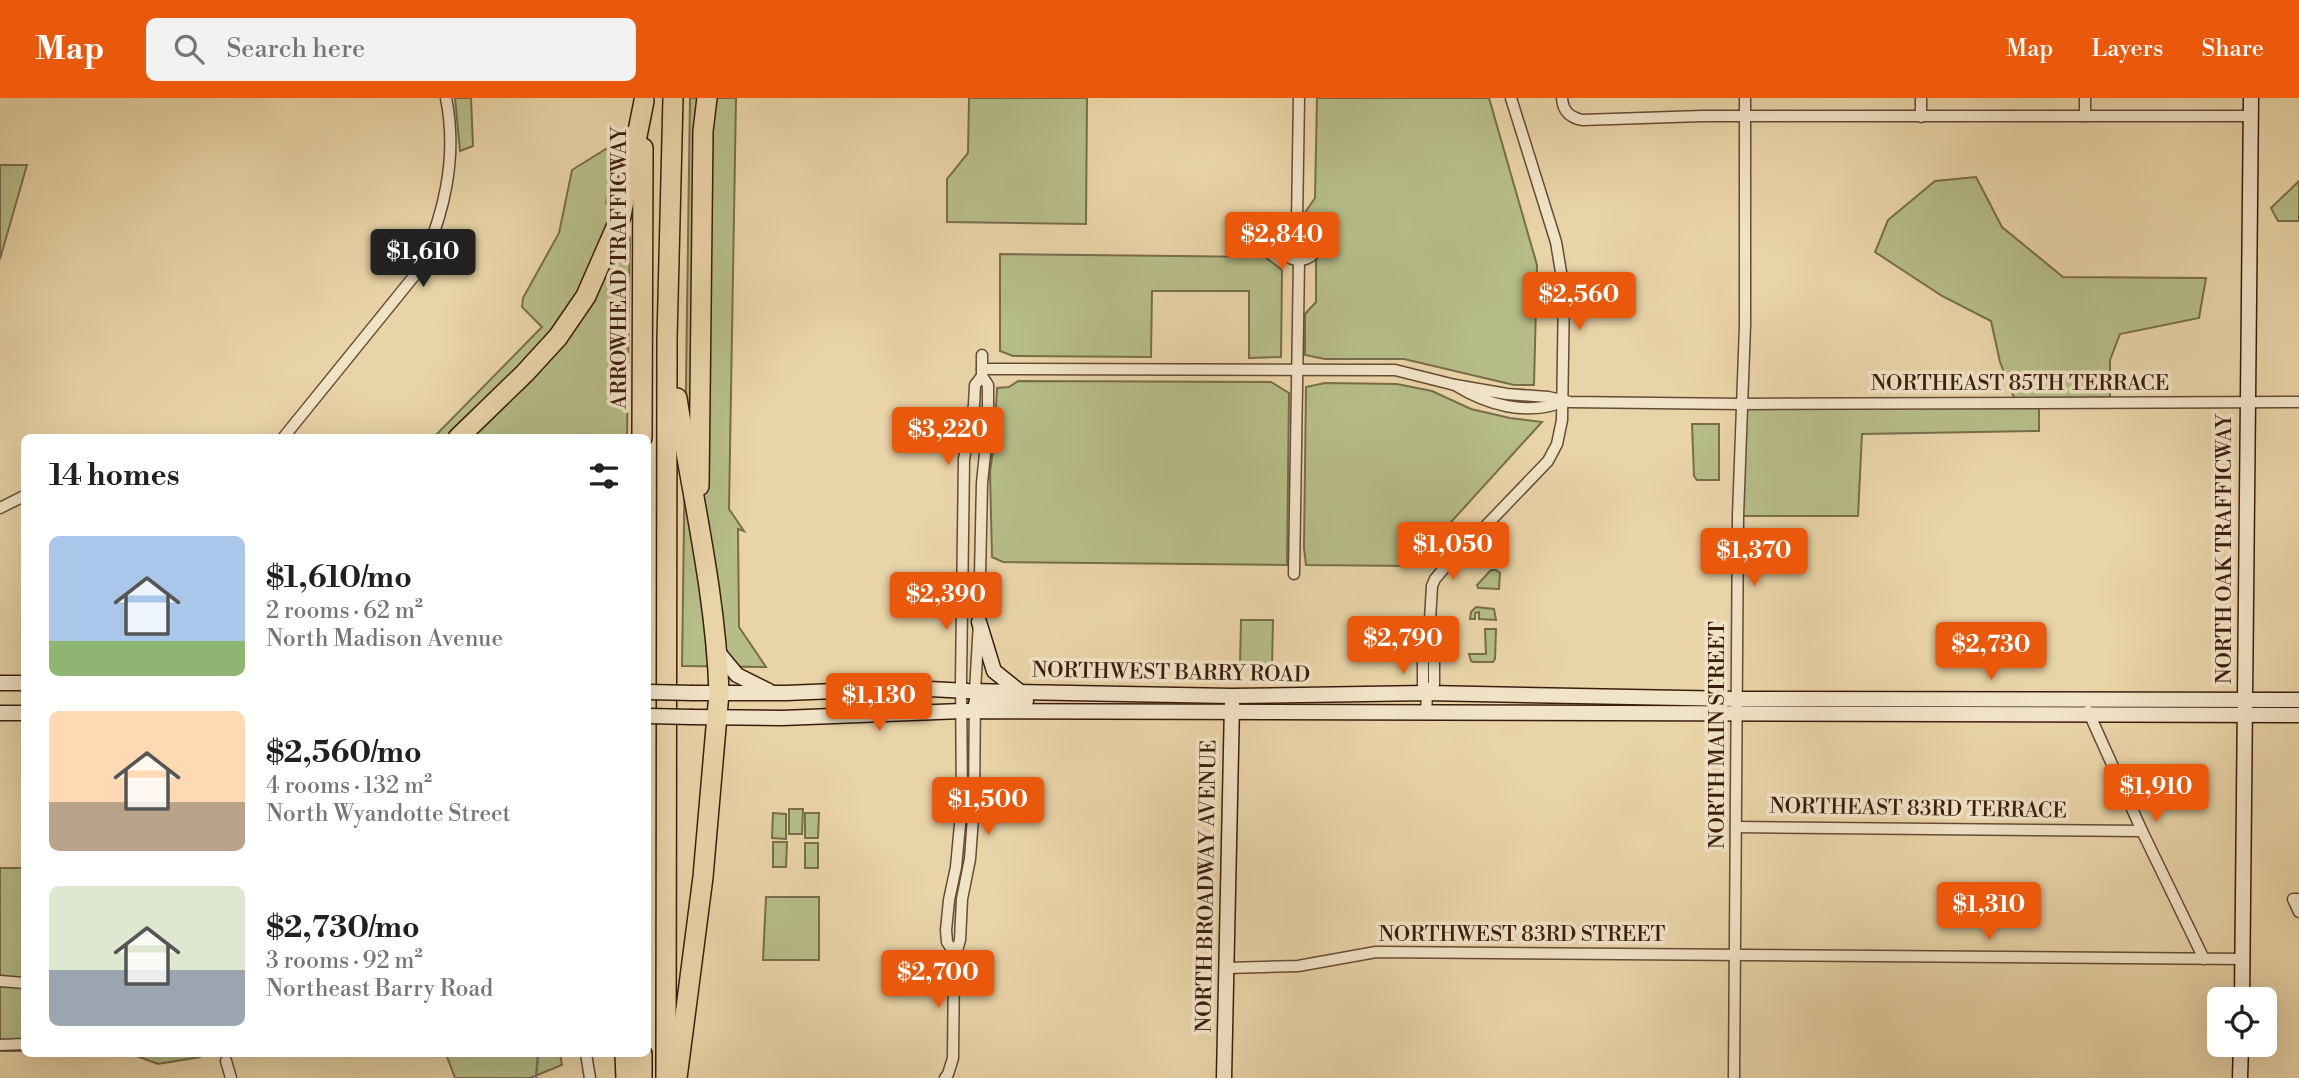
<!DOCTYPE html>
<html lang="en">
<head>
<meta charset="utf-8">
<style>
	body { margin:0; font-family:"Libre Bodoni",serif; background:#f2f2f2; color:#202124; height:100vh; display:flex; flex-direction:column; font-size:26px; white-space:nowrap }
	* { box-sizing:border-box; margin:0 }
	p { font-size:23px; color:#757577 }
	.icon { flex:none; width:38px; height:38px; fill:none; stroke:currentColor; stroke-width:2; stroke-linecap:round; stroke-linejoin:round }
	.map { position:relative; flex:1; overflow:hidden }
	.side { position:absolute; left:21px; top:336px; width:630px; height:623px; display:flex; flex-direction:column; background:#fff; border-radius:10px; box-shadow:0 7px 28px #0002 }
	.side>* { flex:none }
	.buttons { position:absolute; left:2207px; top:889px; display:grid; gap:14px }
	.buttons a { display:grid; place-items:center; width:70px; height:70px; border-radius:10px; background:#fff; box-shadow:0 7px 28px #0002; font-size:35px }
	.price { position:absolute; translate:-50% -60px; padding:0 16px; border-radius:7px; background:#ea580c; color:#fff; font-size:23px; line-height:46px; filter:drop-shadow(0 2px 4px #0008) }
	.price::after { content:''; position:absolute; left:50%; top:42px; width:21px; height:16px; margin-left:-10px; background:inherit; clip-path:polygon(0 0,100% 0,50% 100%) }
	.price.selected { background:#222; color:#fff }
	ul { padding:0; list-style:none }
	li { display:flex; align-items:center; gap:21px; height:175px; padding:0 28px }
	li span { display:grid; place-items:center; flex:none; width:196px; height:140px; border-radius:10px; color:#555 }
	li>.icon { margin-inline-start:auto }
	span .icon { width:84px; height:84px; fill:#fffc; stroke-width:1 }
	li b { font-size:30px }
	h2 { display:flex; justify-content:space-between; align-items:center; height:84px; padding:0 28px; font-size:30px }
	header { display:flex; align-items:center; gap:42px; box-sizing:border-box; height:98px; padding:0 35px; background:#ea580c; color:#fff }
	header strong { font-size:33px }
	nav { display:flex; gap:38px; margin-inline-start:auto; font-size:24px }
	.search { width:490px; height:63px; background:#f2f2f2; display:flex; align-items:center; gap:18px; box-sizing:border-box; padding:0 24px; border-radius:10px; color:#757577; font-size:26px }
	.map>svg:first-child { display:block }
</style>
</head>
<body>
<header>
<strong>Map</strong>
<div class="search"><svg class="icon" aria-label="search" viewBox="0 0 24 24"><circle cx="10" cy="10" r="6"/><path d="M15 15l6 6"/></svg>Search here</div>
<nav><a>Map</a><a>Layers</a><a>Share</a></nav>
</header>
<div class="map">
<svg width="2299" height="980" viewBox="0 0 2299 980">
	<rect width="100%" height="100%" fill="#e9d4a7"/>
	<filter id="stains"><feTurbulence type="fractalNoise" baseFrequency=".00286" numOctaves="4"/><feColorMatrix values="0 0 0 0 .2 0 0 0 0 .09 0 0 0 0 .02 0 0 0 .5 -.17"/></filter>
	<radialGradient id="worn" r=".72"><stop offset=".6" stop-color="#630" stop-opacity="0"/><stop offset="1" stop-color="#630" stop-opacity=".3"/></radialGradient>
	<g fill="#b6bd87" stroke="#786d4a" stroke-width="2">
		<polygon points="455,0 471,0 473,48 460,53"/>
		<polygon points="690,0 736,0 729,411 744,433 738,431 739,529 766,569 682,568"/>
		<polygon points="969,0 1087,0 1086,126 947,124 947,81 968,55"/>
		<polygon points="1317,0 1489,0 1537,167 1534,287 1514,287 1404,261 1325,261 1305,257 1305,216 1316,204 1316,162 1326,148 1320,129 1304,116 1315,100"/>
		<polygon points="617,44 606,105 630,139 627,339 433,340 542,229 522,209 523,200 559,135 572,72"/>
		<polygon points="0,67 27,67 0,161"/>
		<polygon points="1976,79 2002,129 2063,179 2206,180 2199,220 2120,236 2110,262 2110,299 2015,302 2000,264 1991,223 1942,198 1875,154 1888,122 1935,83"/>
		<polygon points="2299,83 2299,123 2278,123 2271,110"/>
		<polygon points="1000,156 1265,159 1282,172 1281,259 1249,260 1249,193 1152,193 1151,259 1013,258 1000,253"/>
		<polygon points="1018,283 1271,284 1289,295 1287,467 1003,464 992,459 990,374 994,345 997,290 1009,289"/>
		<polygon points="1325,285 1397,286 1432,293 1471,311 1510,320 1542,324 1411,468 1306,467 1304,450 1306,289"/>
		<polygon points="2039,305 2039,333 1862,336 1858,418 1738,418 1741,306"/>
		<polygon points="1692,326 1719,326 1719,382 1697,382 1694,378"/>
		<polygon points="1491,472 1496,472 1500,475 1499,491 1478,490 1477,487"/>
		<polygon points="1476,509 1494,511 1496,522 1479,521 1479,514 1475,515 1475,521 1470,521 1471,514"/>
		<polygon points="1241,522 1273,522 1272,570 1240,569"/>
		<polygon points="1485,531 1496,531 1495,561 1493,564 1473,564 1471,563 1469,556 1486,556"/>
		<polygon points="789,711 803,711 802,736 789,736"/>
		<polygon points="773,715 786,716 786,741 772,740"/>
		<polygon points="805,715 819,715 818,740 805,740"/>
		<polygon points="773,744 787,744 786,769 773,769"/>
		<rect x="805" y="745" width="13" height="25"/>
		<rect x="0" y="770" width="24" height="183"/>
		<polygon points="766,799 819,799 819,862 763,862"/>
		<polygon points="131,956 202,956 200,959 158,966"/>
		<polygon points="446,956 560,956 562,967 530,980 455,980"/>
	</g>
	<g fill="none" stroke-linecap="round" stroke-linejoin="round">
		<polyline stroke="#767872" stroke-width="2.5" points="536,980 538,956"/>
		<g stroke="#664b34" stroke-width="13">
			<g id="street">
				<path d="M1562,0C1563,13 1569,19 1582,22L1702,18H2251"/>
				<polyline points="2085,0 2085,18"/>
				<polyline points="1921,19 1921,0"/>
				<circle cx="1299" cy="142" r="20"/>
				<polyline points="1297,123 1299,0"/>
				<polyline points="982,271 1395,272 1455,287"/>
				<path d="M1562,304C1527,318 1487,307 1455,287L1507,296L1548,299L1570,304L1741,306L2299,304"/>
				<path d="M283,340L419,172C444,117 458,60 446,0"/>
				<polyline points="0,410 24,398"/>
				<polyline points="1294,476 1299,162"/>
				<polyline points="1427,595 1434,586 1434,538 1430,522 1432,488 1435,481 1458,454 1477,437 1548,363 1557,346 1562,322 1564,192 1556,144 1511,0"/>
				<polyline points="2088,613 2142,733 2204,861"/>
				<polyline points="1426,615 1427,595 1423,588 1423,545 1424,534 1430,522"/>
				<polyline points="1736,729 2142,733"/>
				<polyline points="2299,801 2293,801 2299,814"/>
				<polyline points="955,856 947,844 946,832 949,802 956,769 962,705 961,583 964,361 974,307 975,287 982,278"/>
				<polyline points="1226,870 1298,868 1376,854 2244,861"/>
				<polyline points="0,883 24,885"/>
				<polyline points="0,947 24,946"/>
				<polyline points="586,956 590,980"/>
				<polyline points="226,963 231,980"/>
				<polyline points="945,980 948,976 953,960 954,862 960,842 962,801 970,761 974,705 975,593 979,524 982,385 988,326 988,287 982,278 982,257"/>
				<polyline points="1734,980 1738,418 1745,227 1745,0"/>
			</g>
		</g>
		<g stroke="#3b1d0e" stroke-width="17">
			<g id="secondary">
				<polyline points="979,524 994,573 1019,593"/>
				<polyline points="717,553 737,577 769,593"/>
				<polyline points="0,585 24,585"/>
				<polyline points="693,595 786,595 910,590 968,593 1232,598 1427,595 1737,601 2299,602"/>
				<polyline points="976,606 1026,603"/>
				<polyline points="0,615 24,615"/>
				<polyline points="692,619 782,620 962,613 2299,617"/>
				<polyline points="2242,901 2251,0"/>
				<polyline points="1224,980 1232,606"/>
				<polyline points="2240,980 2241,947"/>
			</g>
		</g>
		<g stroke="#3b1d0e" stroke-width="22">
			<g id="highway">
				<path d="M677,300C692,398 716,497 719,595L703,779L677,980"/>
				<polyline points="458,340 525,275 558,239 586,198 621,118 644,3"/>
				<polyline points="642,340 643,50"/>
				<polyline points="699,388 703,33 707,0"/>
				<polyline points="625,956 626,980"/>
				<polyline points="642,956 642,980"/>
				<polyline points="666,980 667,241 673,0"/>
			</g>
		</g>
		<use href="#street" stroke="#f1e3c6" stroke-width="10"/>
		<use href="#secondary" stroke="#f1e3c6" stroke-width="14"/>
		<use href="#highway" stroke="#e9d4a7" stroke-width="19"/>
		<g stroke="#3b1d0e" stroke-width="17" stroke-linecap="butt">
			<g id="secondary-bridge">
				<polyline points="648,594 693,595"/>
				<polyline points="648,618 692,619"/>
			</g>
		</g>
		<use href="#secondary-bridge" stroke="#f1e3c6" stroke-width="14"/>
	</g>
	<g text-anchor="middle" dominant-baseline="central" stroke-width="7" stroke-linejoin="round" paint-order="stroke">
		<g font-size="21" fill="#3b1d0e" stroke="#f1e3c6">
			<text transform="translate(620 170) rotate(-90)">ARROWHEAD TRAFFICWAY</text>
			<text x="2020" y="286">NORTHEAST 85TH TERRACE</text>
			<text transform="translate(2225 451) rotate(-90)">NORTH OAK TRAFFICWAY</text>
			<text transform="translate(1171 575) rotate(1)">NORTHWEST BARRY ROAD</text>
			<text transform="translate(1718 637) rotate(-90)">NORTH MAIN STREET</text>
			<text transform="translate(1918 711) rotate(1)">NORTHEAST 83RD TERRACE</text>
			<text transform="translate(1207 788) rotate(-89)">NORTH BROADWAY AVENUE</text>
			<text x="1522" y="837">NORTHWEST 83RD STREET</text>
		</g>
	</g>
	<rect width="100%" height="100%" filter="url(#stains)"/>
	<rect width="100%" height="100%" fill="url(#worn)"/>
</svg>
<div class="buttons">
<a><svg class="icon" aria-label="locate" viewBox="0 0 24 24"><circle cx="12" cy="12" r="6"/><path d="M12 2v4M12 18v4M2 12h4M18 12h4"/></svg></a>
</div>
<b class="price" style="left:1282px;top:174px">$2,840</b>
<b class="price selected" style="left:423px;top:191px">$1,610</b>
<b class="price" style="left:1579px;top:234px">$2,560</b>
<b class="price" style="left:948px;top:369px">$3,220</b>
<b class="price" style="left:1453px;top:484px">$1,050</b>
<b class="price" style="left:1754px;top:490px">$1,370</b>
<b class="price" style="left:946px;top:534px">$2,390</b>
<b class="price" style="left:1403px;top:578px">$2,790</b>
<b class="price" style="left:1991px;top:584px">$2,730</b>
<b class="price" style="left:879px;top:635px">$1,130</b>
<b class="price" style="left:2156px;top:726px">$1,910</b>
<b class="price" style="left:988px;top:739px">$1,500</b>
<b class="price" style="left:1989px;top:844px">$1,310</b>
<b class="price" style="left:938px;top:912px">$2,700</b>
<section class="side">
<h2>14 homes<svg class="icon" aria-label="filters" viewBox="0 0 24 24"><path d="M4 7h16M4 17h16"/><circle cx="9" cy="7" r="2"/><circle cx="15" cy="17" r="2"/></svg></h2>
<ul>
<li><span style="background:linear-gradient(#a9c7e8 75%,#8fb573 0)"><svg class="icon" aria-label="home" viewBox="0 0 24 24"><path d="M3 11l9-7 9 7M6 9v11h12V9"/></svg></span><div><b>$1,610/mo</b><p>2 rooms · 62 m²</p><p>North Madison Avenue</p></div></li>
<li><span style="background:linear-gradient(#ffd9b3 65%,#b9a48a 0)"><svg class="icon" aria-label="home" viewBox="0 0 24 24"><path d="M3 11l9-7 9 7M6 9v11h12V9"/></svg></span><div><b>$2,560/mo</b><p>4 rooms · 132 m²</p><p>North Wyandotte Street</p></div></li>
<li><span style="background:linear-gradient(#dfe7d0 60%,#9aa5b1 0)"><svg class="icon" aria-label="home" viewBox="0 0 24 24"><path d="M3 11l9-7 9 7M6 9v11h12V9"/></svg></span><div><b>$2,730/mo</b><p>3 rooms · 92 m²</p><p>Northeast Barry Road</p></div></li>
</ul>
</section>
</div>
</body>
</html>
